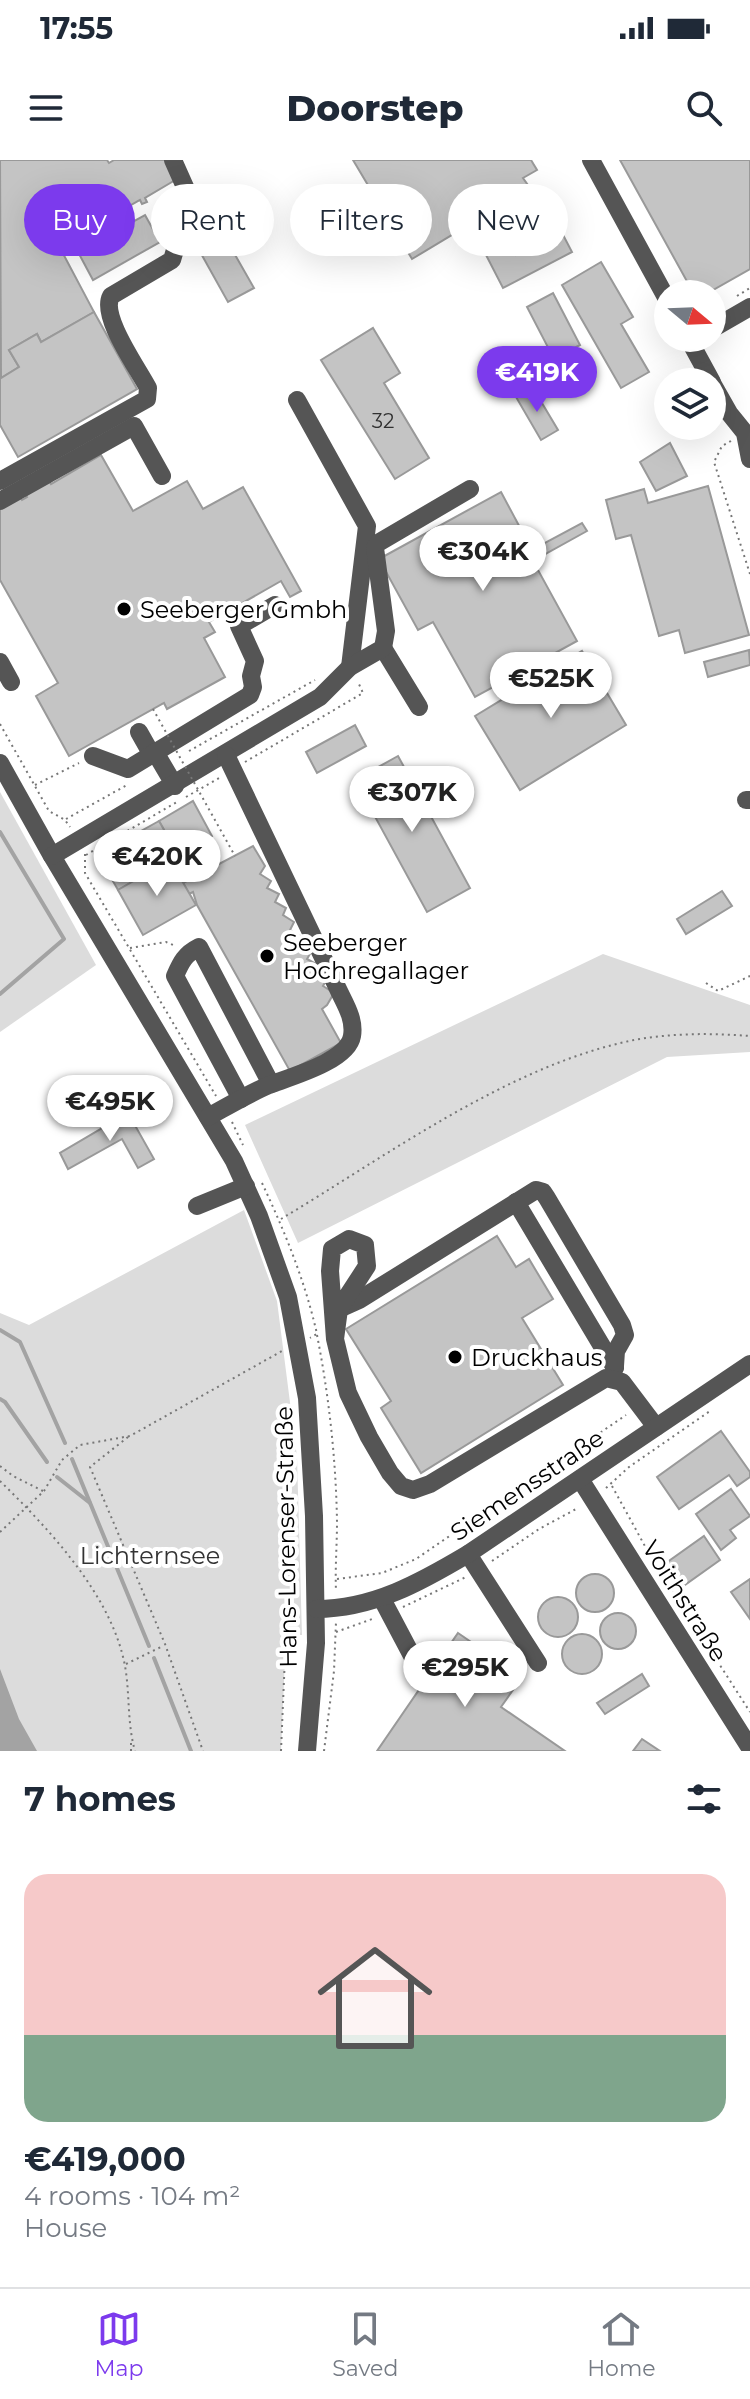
<!DOCTYPE html>
<html lang="en">
<head>
<meta charset="utf-8">
<style>
	body { margin:0; font-family:Montserrat,sans-serif; background:#f2f2f3; color:#1f2937; height:100vh; display:flex; flex-direction:column; font-size:30px; white-space:nowrap }
	* { box-sizing:border-box; margin:0 }
	p { font-size:26px; color:#747a83 }
	.icon { flex:none; width:44px; height:44px; fill:none; stroke:currentColor; stroke-width:2; stroke-linecap:round; stroke-linejoin:round }
	.map { position:relative; height:1591px; overflow:hidden }
	.side { display:flex; flex-direction:column; background:#fff; flex:1 }
	.side>* { flex:none }
	.banner { position:absolute; left:24px; top:24px; width:702px; height:72px; display:flex; gap:16px }
	.needle { width:52px; rotate:109deg }
	.buttons { position:absolute; left:654px; top:120px; display:grid; gap:16px }
	.buttons a { display:grid; place-items:center; width:72px; height:72px; border-radius:50%; background:#fff; box-shadow:0 8px 32px #0002; font-size:40px }
	.price { position:absolute; translate:-50% -68px; padding:0 18px; border-radius:28px; background:#fff; color:#222; font-size:26px; line-height:52px; filter:drop-shadow(0 2px 4px #0008) }
	.price::after { content:''; position:absolute; left:50%; top:48px; width:24px; height:18px; margin-left:-12px; background:inherit; clip-path:polygon(0 0,100% 0,50% 100%) }
	.price.on { background:#7c3aed; color:#fff }
	ul { padding:0; list-style:none }
	li { display:grid; align-content:center; gap:16px; height:424px; padding:0 24px }
	li span { display:grid; place-items:center; height:248px; border-radius:24px; color:#555 }
	li>.icon { margin-inline-start:auto }
	span .icon { width:144px; height:144px; fill:#fffc; stroke-width:1 }
	li b { font-size:34px }
	h2 { display:flex; justify-content:space-between; align-items:center; height:96px; padding:0 24px; font-size:34px }
	.tag { padding:0 28px; border-radius:36px; background:#fff; box-shadow:0 8px 32px #0002; font-size:28px; line-height:72px }
	.tag.on { background:#7c3aed; color:#fff }
	.status { display:flex; justify-content:space-between; align-items:center; height:56px; padding:0 40px; background:#fff; direction:ltr }
	.status svg { height:22px; fill:currentColor }
	header { display:flex; justify-content:space-between; align-items:center; height:104px; padding:0 24px; background:#fff; font-size:36px; font-weight:800 }
	.menu { display:flex; justify-content:space-around; align-items:center; height:112px; border-top:2px solid #e0e1e3; background:#fff; font-size:22px; color:#747a83 }
	.menu a { display:grid; justify-items:center; gap:4px }
	.menu .on { color:#7c3aed }
	.map>svg:first-child { display:block }
</style>
</head>
<body>
<div class="status"><b>17:55</b><svg viewBox="0 0 49 12"><path d="M0 12V9h3v3zM5 12V6h3v6zM10 12V3h3v9zM15 12V0h3v12zM26 1h20v11H26zM47 4h2v5h-2z"/></svg></div>
<header><svg class="icon" aria-label="menu" viewBox="0 0 24 24"><path d="M4 6h16M4 12h16M4 18h16"/></svg>Doorstep<svg class="icon" aria-label="search" viewBox="0 0 24 24"><circle cx="10" cy="10" r="6"/><path d="M15 15l6 6"/></svg></header>
<div class="map">
<svg width="750" height="1591" viewBox="0 0 750 1591">
	<rect width="100%" height="100%" fill="#fff"/>
	<g fill="#dcdcdc">
		<polygon points="0,632 96,805 0,872"/>
		<polygon points="603,794 750,845 750,892 667,897 298,1083 245,965"/>
		<polygon points="244,1050 277,1141 297,1297 302,1475 286,1475 281,1591 0,1591 0,1153 29,1165"/>
	</g>
	<polygon fill="#a3a3a3" points="0,1509 19,1559 37,1591 0,1591"/>
	<g fill="none" stroke-linecap="round" stroke-linejoin="round">
		<g stroke="#a3a3a3" stroke-width="4">
			<polyline points="0,672 64,779 0,834"/>
			<polyline points="0,1170 20,1182 65,1283"/>
			<polyline points="0,1239 5,1242 47,1302"/>
			<polyline points="72,1299 149,1486"/>
			<polyline points="57,1317 90,1343"/>
			<polyline points="154,1498 191,1591"/>
		</g>
	</g>
	<g fill="#c4c4c4" stroke="#999" stroke-width="2">
		<polygon points="0,0 107,0 109,3 114,0 166,0 177,19 145,38 147,42 142,44 140,40 59,86 94,152 41,182 37,174 9,190 19,207 1,218"/>
		<polygon points="353,0 531,0 537,10 523,18 530,28 412,99"/>
		<polygon points="620,0 750,0 750,109 706,134 694,134"/>
		<polygon points="145,55 160,82 93,120 78,92"/>
		<polygon points="214,58 254,128 228,142 189,72"/>
		<polygon points="561,71 572,92 503,128 486,95 510,83 516,95"/>
		<polygon points="601,102 633,157 621,164 649,212 621,228 562,125"/>
		<polygon points="553,133 580,185 554,199 527,147"/>
		<polygon points="94,152 137,229 18,297 0,265 0,216 1,218 19,207 9,190 37,174 41,182"/>
		<polygon points="373,168 400,213 384,223 429,298 395,319 321,200"/>
		<polygon points="533,228 558,270 541,280 516,237"/>
		<polygon points="670,283 687,316 656,331 640,302"/>
		<polygon points="101,295 133,351 187,321 203,349 243,327 301,431 290,437 281,421 209,462 215,472 204,478 225,517 167,549 164,543 69,596 36,536 58,523 0,420 0,346 19,335 22,340 27,337 24,331 48,318 51,324"/>
		<polygon points="708,326 749,475 685,493 679,470 659,476 631,375 616,379 606,340 644,329 648,343"/>
		<polygon points="501,332 532,390 582,363 587,371 533,401 577,481 475,537 433,462 418,470 379,399"/>
		<polygon points="749,490 750,505 708,517 704,502"/>
		<polygon points="582,491 626,565 520,630 475,556"/>
		<polygon points="355,565 366,586 317,613 306,592"/>
		<polygon points="398,596 470,728 427,752 355,620"/>
		<polygon points="193,641 212,676 178,695 159,661"/>
		<polygon points="159,661 178,695 118,730 98,695"/>
		<polygon points="253,686 265,706 260,714 271,721 267,728 279,734 275,742 286,748 283,755 294,762 290,770 304,778 300,785 311,792 307,799 318,805 315,813 327,819 323,826 334,833 327,845 322,849 341,883 290,911 197,745 193,732 189,734 183,723"/>
		<polygon points="170,700 196,745 143,775 118,730"/>
		<polygon points="722,731 732,746 686,774 677,759"/>
		<polygon points="128,953 154,999 138,1008 122,979 68,1009 60,993"/>
		<polygon points="497,1076 516,1107 529,1099 553,1139 522,1158 563,1225 421,1313 381,1248 391,1241 346,1169"/>
		<polygon points="721,1271 750,1312 750,1317 737,1326 729,1315 679,1349 657,1317"/>
		<polygon points="731,1329 750,1356 730,1370 736,1378 721,1390 696,1354"/>
		<polygon points="704,1376 720,1400 682,1427 666,1403"/>
		<circle cx="595" cy="1433" r="19"/>
		<polygon points="750,1419 750,1459 731,1432"/>
		<circle cx="558" cy="1457" r="20"/>
		<circle cx="618" cy="1471" r="18"/>
		<polygon points="458,1473 522,1517 501,1547 565,1591 377,1591"/>
		<circle cx="582" cy="1494" r="20"/>
		<polygon points="642,1514 649,1526 605,1554 597,1543"/>
		<polygon points="642,1579 660,1591 633,1591"/>
	</g>
	<g fill="none" stroke-linecap="round" stroke-linejoin="round">
		<g stroke="#777" stroke-width="2" stroke-dasharray="2 4" stroke-linecap="butt">
			<polyline points="737,136 750,128"/>
			<polyline points="731,281 722,286 714,302 750,414"/>
			<polyline points="0,564 49,651 65,660 70,667"/>
			<polyline points="189,591 315,520"/>
			<polyline points="245,602 363,533 358,522"/>
			<polyline points="35,625 79,603"/>
			<polyline points="186,637 219,618"/>
			<polyline points="66,659 127,625"/>
			<polyline points="85,694 85,713 216,936"/>
			<polyline points="86,695 177,642"/>
			<polyline points="130,788 166,782 173,785"/>
			<polyline points="706,823 718,831 750,816"/>
			<polyline points="232,962 243,985"/>
			<path d="M262,1023C285,1072 305,1121 317,1174L310,1178"/>
			<path d="M281,1059C388,995 510,905 634,880C672,873 712,873 750,876"/>
			<path d="M317,1175C329,1236 336,1300 337,1362C337,1385 335,1408 336,1431"/>
			<polyline points="128,1277 90,1307 165,1484 203,1591"/>
			<polyline points="0,1306 13,1316 43,1331"/>
			<path d="M0,1321C50,1370 112,1436 125,1506C130,1534 127,1563 135,1591"/>
			<polyline points="612,1326 652,1399 750,1552"/>
			<polyline points="606,1328 629,1307 710,1251"/>
			<polyline points="0,1372 44,1331 62,1300 80,1285 130,1276 282,1191"/>
			<polyline points="492,1401 539,1369 578,1348"/>
			<polyline points="337,1419 382,1413 416,1399 626,1255"/>
			<polyline points="403,1447 466,1417"/>
			<polyline points="336,1472 375,1458"/>
			<polyline points="126,1504 163,1486"/>
			<polyline points="131,1591 131,1582"/>
			<polyline points="281,1591 285,1496 289,1486 301,1485"/>
			<polyline points="324,1591 334,1511 336,1462"/>
		</g>
		<g stroke="#555" stroke-width="18">
			<polyline points="591,0 668,141"/>
			<polyline points="712,169 750,147"/>
			<polyline points="688,178 712,222"/>
			<polyline points="712,223 729,253 745,273 750,299"/>
			<polyline points="297,240 367,366 350,507"/>
			<path d="M0,321L147,239L148,228C137,207 100,156 111,136L172,100L180,73L193,45L173,0"/>
			<polyline points="0,341 134,266 162,316"/>
			<polyline points="383,488 419,547"/>
			<polyline points="0,502 11,522"/>
			<polyline points="139,572 152,595"/>
			<polyline points="155,592 175,626"/>
			<polyline points="93,596 128,609 250,535 253,527 251,516 255,501 239,466 275,445"/>
			<polyline points="0,603 52,696 234,1001 259,1056 288,1137 307,1238 314,1356 316,1483 307,1591"/>
			<polyline points="746,640 750,640"/>
			<polyline points="52,696 320,537 350,507 383,488 386,471 375,388 378,383 470,329"/>
			<path d="M241,939L175,816C181,802 185,794 199,787L271,924"/>
			<path d="M208,957C228,946 248,934 269,925C290,917 348,901 352,876C355,859 345,844 338,829L226,595"/>
			<polyline points="516,1042 615,1208"/>
			<polyline points="197,1046 246,1026"/>
			<polyline points="339,1149 359,1140 536,1030 543,1032 547,1038 622,1165 625,1175 616,1191 615,1206"/>
			<polyline points="335,1179 330,1111 332,1089 349,1079 365,1085 367,1106 339,1149 335,1179 348,1233 369,1277 390,1313 401,1326 413,1330 430,1324 606,1218 622,1222 656,1267"/>
			<polyline points="580,1319 750,1588"/>
			<polyline points="468,1394 538,1503"/>
			<polyline points="382,1439 419,1509"/>
			<path d="M316,1449C373,1449 421,1422 468,1394L750,1204"/>
		</g>
		<polyline stroke="#777" stroke-width="2" stroke-dasharray="2 4" stroke-linecap="butt" points="153,549 235,696"/>
	</g>
	<g fill="#000" stroke="#fff" stroke-width="3">
		<circle cx="124" cy="449" r="8"/>
		<circle cx="267" cy="796" r="8"/>
		<circle cx="455" cy="1197" r="8"/>
	</g>
	<g text-anchor="middle" dominant-baseline="central" stroke-width="8" stroke-linejoin="round" paint-order="stroke">
		<g font-size="20" fill="#313131">
			<text x="383" y="261">32</text>
		</g>
		<g font-size="24" fill="#000" stroke="#fff" text-anchor="start">
			<text x="140" y="449">Seeberger Gmbh</text>
			<text x="283" y="782">Seeberger<tspan x="283" dy="28">Hochregallager</tspan></text>
			<text x="471" y="1197">Druckhaus</text>
		</g>
		<g font-size="24" fill="#000" stroke="#fff">
			<text transform="translate(527 1325) rotate(-34)">Siemensstraße</text>
			<text transform="translate(286 1377) rotate(-91)">Hans-Lorenser-Straße</text>
			<text transform="translate(685 1441) rotate(58)">Voithstraße</text>
		</g>
		<g font-size="24" fill="#333" stroke="#fff">
			<text x="150" y="1395">Lichternsee</text>
		</g>
	</g>
</svg>
<div class="buttons">
<a><svg class="needle" viewBox="-14 -14 28 28"><path d="M0-13l5 13h-10z" fill="#e53935"/><path d="M0 13l5-13h-10z" fill="#747a83"/></svg></a>
<a><svg class="icon" aria-label="layers" viewBox="0 0 24 24"><path d="M12 4l9 5-9 5-9-5zM3 14l9 5 9-5"/></svg></a>
</div>
<b class="price on" style="left:537px;top:254px">€419K</b>
<b class="price" style="left:483px;top:433px">€304K</b>
<b class="price" style="left:551px;top:560px">€525K</b>
<b class="price" style="left:412px;top:674px">€307K</b>
<b class="price" style="left:157px;top:738px">€420K</b>
<b class="price" style="left:110px;top:983px">€495K</b>
<b class="price" style="left:465px;top:1549px">€295K</b>
<div class="banner">
<a class="tag on">Buy</a>
<a class="tag">Rent</a>
<a class="tag">Filters</a>
<a class="tag">New</a>
</div>
</div>
<section class="side">
<h2>7 homes<svg class="icon" aria-label="filters" viewBox="0 0 24 24"><path d="M4 7h16M4 17h16"/><circle cx="9" cy="7" r="2"/><circle cx="15" cy="17" r="2"/></svg></h2>
<ul>
<li><span style="background:linear-gradient(#f6c9c9 65%,#7fa58c 0)"><svg class="icon" aria-label="home" viewBox="0 0 24 24"><path d="M3 11l9-7 9 7M6 9v11h12V9"/></svg></span><div><b>€419,000</b><p>4 rooms · 104 m²</p><p>House</p></div></li>
</ul>
</section>
<nav class="menu">
<a class="on"><svg class="icon" aria-label="map" viewBox="0 0 24 24"><path d="M3 6l6-2 6 2 6-2v14l-6 2-6-2-6 2zM9 4v14M15 6v14"/></svg>Map</a>
<a><svg class="icon" aria-label="saved" viewBox="0 0 24 24"><path d="M7 4h10v16l-5-4-5 4z"/></svg>Saved</a>
<a><svg class="icon" aria-label="home" viewBox="0 0 24 24"><path d="M3 11l9-7 9 7M6 9v11h12V9"/></svg>Home</a>
</nav>
</body>
</html>
